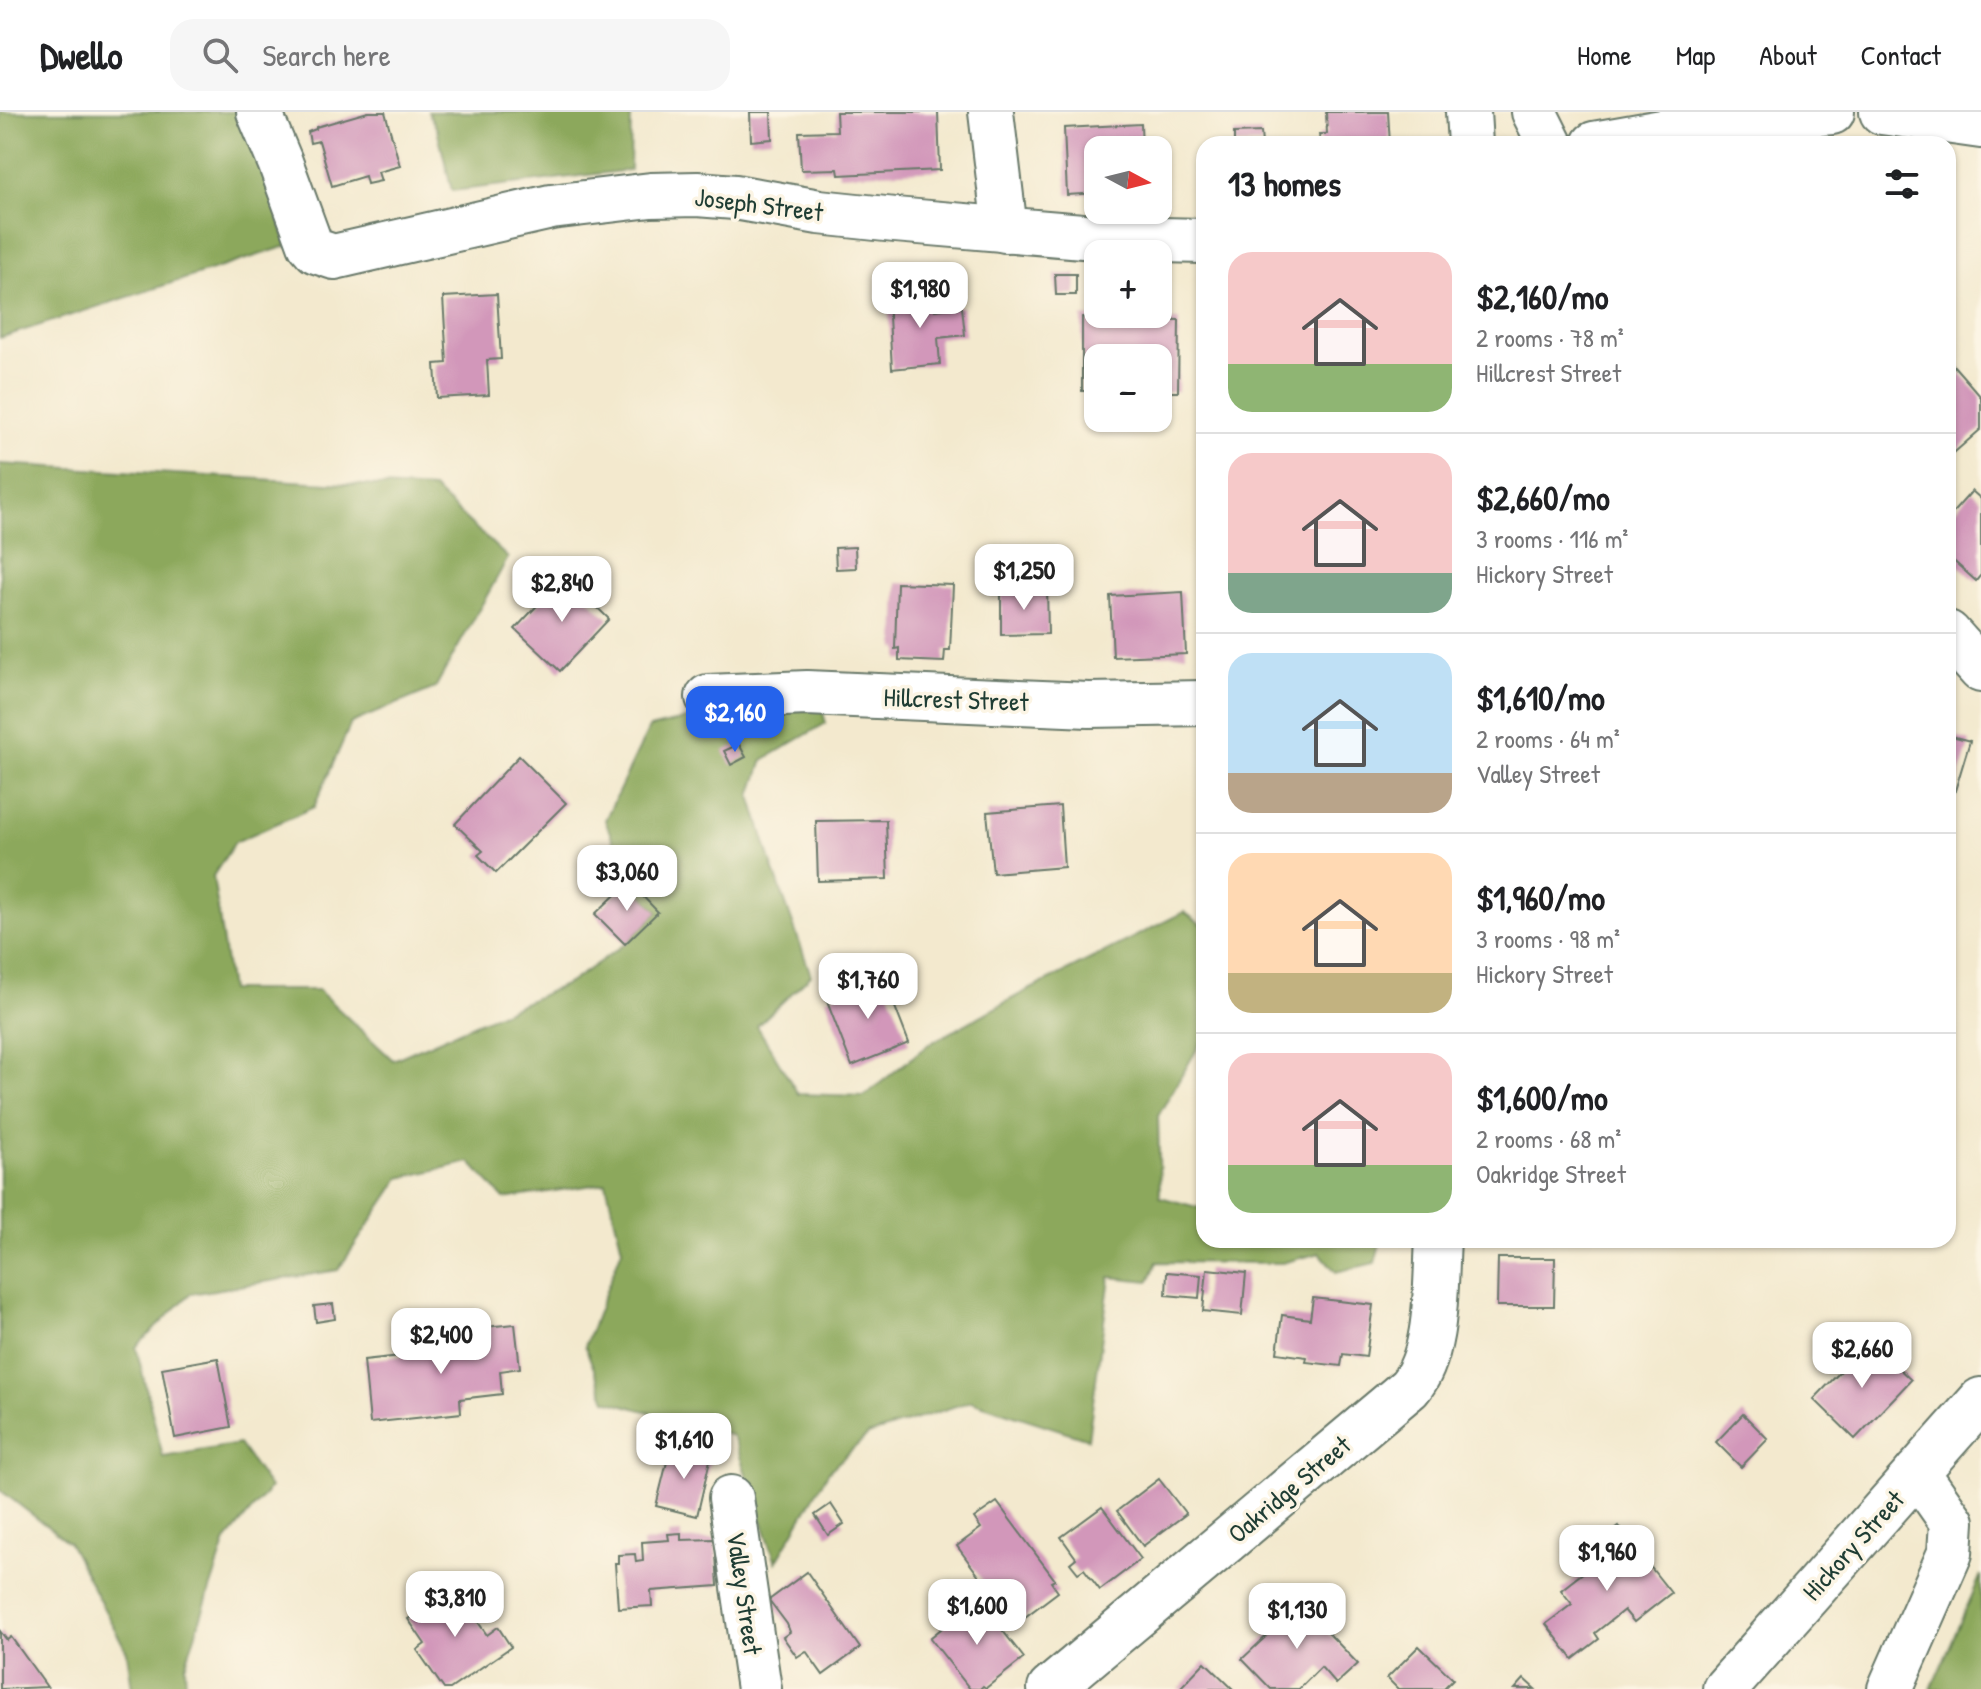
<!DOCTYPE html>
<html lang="en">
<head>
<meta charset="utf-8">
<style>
	body { margin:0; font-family:"Patrick Hand",sans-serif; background:#f6f6f6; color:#202124; height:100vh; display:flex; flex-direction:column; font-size:30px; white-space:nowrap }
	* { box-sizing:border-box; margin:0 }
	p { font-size:26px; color:#757577 }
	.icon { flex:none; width:44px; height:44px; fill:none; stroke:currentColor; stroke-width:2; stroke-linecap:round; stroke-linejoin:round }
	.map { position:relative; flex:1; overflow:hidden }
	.drawer { position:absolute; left:1196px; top:24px; width:760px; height:1112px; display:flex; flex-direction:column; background:#fff; border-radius:24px; box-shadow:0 2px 6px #0004 }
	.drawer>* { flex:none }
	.needle { width:52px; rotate:97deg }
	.controls { position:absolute; left:1084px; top:24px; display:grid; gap:16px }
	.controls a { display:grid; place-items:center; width:88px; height:88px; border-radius:16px; background:#fff; box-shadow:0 2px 6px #0004; font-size:40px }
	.price { position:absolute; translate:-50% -68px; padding:0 18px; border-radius:16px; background:#fff; color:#222; font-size:26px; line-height:52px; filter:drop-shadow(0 2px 4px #0008) }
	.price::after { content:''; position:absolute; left:50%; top:48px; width:24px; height:18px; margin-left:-12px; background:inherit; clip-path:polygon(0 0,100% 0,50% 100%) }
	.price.on { background:#2563eb; color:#fff }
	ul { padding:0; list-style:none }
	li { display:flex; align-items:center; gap:24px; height:200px; padding:0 32px }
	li+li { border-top:2px solid #e0e0e0 }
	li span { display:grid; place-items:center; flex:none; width:224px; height:160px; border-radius:24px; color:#555 }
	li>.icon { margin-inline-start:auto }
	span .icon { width:96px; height:96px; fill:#fffc; stroke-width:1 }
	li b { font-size:34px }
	h2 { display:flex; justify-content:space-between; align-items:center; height:96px; padding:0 32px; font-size:34px }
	header { display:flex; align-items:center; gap:48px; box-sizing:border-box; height:112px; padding:0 40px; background:#fff; border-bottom:2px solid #e0e0e0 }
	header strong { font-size:38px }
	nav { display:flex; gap:44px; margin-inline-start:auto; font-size:28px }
	.search { width:560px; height:72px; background:#f6f6f6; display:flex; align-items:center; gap:20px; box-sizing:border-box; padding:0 28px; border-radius:24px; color:#757577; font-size:30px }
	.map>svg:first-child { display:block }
</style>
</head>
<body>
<header>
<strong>Dwello</strong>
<div class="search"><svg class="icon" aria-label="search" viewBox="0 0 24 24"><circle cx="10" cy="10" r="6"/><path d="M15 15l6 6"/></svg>Search here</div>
<nav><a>Home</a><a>Map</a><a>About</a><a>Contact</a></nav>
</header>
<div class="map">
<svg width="1981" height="1577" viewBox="0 0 1981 1577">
	<rect width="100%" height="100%" fill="#fcf5e5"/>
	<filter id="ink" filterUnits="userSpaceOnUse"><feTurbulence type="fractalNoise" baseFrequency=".0125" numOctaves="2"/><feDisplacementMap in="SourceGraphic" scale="16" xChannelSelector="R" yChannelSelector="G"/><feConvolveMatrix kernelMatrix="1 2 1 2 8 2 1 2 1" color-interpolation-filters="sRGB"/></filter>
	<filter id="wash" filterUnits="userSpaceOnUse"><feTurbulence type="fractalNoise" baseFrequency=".006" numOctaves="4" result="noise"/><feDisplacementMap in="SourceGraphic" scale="32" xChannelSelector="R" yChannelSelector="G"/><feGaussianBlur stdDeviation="1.8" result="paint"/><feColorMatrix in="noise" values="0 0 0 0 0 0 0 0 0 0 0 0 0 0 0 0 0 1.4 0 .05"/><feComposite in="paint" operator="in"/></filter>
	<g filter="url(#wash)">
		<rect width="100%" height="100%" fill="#f3e9ce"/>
		<g fill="#8ca85b" stroke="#567248" stroke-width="2">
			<polygon points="0,0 246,0 287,134 0,226"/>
			<polygon points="428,0 631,0 630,58 452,79 437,17"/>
			<polygon points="0,352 433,377 508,446 435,576 351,611 314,695 235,730 213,764 230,878 318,878 393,948 569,871 625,832 658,800 629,770 605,708 649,616 719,599 822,597 826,611 763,648 751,684 771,750 811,863 757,914 798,982 864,984 929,932 1019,883 1184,800 1204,814 1204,925 1158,1004 1160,1085 1204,1097 1204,1128 1381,1128 1375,1151 1336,1160 1320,1141 1282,1151 1157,1150 1149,1169 1110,1165 1088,1327 971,1289 868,1323 829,1359 776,1450 733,1324 606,1288 585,1234 622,1137 606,1071 504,1087 470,1050 400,1066 338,1158 190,1182 136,1235 163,1345 239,1332 270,1376 226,1429 185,1554 186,1577 132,1577 127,1540 69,1431 0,1378"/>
			<polygon points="1981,1463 1981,1577 1931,1577"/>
		</g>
		<g id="blocks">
			<g fill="#d297ba">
				<polygon points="368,0 385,0 400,54 378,60 381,69 367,72 365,64 332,74 319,29 310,31 308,20 316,17 316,15"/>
				<polygon points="750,0 771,0 772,27 751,29"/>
				<polygon points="836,0 938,0 940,58 839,63 838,57 801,58 799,20 837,19"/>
				<polygon points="1326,0 1388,0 1390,32 1320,32 1319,22 1327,22"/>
				<polygon points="1141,12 1142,38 1098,38 1098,81 1067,83 1064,16"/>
				<polygon points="1261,20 1262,32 1234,32 1234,21"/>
				<polygon points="1055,162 1076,162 1076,183 1056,183"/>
				<polygon points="497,182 501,247 487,248 489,283 437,286 435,252 447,251 443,185"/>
				<polygon points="932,183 935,198 962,195 965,223 938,226 940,252 892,257 888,187"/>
				<polygon points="1082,205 1179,208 1178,280 1158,280 1158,246 1098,246 1098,279 1082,279"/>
				<polygon points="1953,253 1981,285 1981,317 1948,346 1948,257"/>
				<polygon points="1972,379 1981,387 1981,463 1976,469 1948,444 1948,406"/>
				<polygon points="855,435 856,456 836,457 835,436"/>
				<polygon points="565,464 609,507 560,559 515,517"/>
				<polygon points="897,471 953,473 950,538 945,538 944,550 899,548 899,536 895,537"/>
				<polygon points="1047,476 1048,522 1001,523 1001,477"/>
				<polygon points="1183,480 1186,542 1113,545 1110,484"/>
				<polygon points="1948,623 1970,629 1954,682 1948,680"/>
				<polygon points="739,632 746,645 731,653 724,639"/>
				<polygon points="519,644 566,691 496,761 478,743 483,739 455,712"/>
				<polygon points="1060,694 1064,755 993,761 987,700"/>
				<polygon points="886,708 888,767 818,769 816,709"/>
				<polygon points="629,770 658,800 625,832 595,802"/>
				<polygon points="883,864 909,931 852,954 826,887"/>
				<polygon points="1498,1146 1555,1146 1554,1194 1497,1194"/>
				<polygon points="1207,1157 1246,1161 1242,1203 1203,1199"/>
				<polygon points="1167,1160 1201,1163 1199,1186 1166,1183"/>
				<polygon points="1313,1186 1373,1193 1366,1245 1343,1242 1341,1254 1306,1250 1307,1245 1277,1241 1282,1203 1310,1207"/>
				<polygon points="333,1192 335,1207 316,1210 314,1194"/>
				<polygon points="515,1212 520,1256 500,1259 502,1282 460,1287 461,1301 370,1311 364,1248 467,1237 465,1217"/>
				<polygon points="1870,1229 1911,1268 1855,1327 1814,1287"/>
				<polygon points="218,1246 231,1315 175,1326 162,1256"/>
				<polygon points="1743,1302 1768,1327 1741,1355 1716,1330"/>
				<polygon points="671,1334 711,1344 697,1404 656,1394"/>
				<polygon points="1159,1367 1186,1402 1143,1434 1117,1399"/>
				<polygon points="997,1390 1055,1468 1051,1470 1058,1480 1017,1511 1010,1500 1007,1502 957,1434 981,1416 974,1406"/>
				<polygon points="831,1392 844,1412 828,1423 815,1403"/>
				<polygon points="1102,1395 1141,1447 1100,1478 1084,1457 1078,1461 1070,1451 1076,1446 1061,1425"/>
				<polygon points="1618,1414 1671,1481 1634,1510 1624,1498 1595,1521 1599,1527 1573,1547 1546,1512 1572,1492 1561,1478 1594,1452 1585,1440"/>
				<polygon points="681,1421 681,1428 715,1427 718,1474 651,1479 652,1494 618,1496 615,1451 618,1451 618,1443 635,1442 636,1450 643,1449 642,1430 669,1428 668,1422"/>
				<polygon points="807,1460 860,1536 823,1563 806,1539 797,1545 783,1525 790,1520 787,1512 769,1488"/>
				<polygon points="445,1472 450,1478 454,1475 487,1523 498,1515 511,1535 450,1577 444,1577 417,1538 425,1532 408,1507 440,1484 437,1478"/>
				<polygon points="1293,1484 1358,1552 1336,1572 1321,1555 1299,1577 1271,1577 1242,1547 1273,1518 1266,1510"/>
				<polygon points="978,1487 1024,1546 986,1576 983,1574 980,1577 970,1577 930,1526"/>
				<polygon points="0,1519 7,1528 11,1525 47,1575 0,1577"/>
				<polygon points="1419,1534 1453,1567 1443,1577 1398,1577 1387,1566"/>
				<polygon points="1205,1550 1233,1577 1179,1577"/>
				<polygon points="1524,1567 1535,1577 1515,1577"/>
			</g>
		</g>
	</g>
	<g filter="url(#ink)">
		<use href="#blocks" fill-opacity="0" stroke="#69796a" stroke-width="2"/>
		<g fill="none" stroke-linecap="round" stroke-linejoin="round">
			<g stroke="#69796a" stroke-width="48">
				<g id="minor">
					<polyline points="259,0 280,50 310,132 316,139 334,145 551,95 651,83 697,82 735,85 819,100 895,108 1118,127 1204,129"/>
					<polyline points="991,0 1005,118"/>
					<polyline points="1468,0 1470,32"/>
					<polyline points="1534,0 1550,32"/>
					<polyline points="1882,0 1981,14"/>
					<polyline points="1594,32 1719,10 1832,0"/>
					<polyline points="1948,521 1981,558"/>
					<polyline points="708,585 807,581 1089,593 1204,591"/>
					<polyline points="731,1386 759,1577"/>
					<path d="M1050,1577L1409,1276C1439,1242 1435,1172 1438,1128"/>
					<polyline points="1725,1577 1981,1288"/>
					<polyline points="1890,1577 1950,1441 1952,1410 1917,1360"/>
				</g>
			</g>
			<use href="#minor" stroke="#fff" stroke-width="44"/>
		</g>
	</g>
	<g text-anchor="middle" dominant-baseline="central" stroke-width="7" stroke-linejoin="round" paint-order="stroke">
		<g font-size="26" fill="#1f3d34" stroke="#fcf5e5">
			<text transform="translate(759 92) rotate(7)">Joseph Street</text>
			<text transform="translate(956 587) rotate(2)">Hillcrest Street</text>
			<text transform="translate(1289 1377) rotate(-40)">Oakridge Street</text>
			<text transform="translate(1853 1433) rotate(-48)">Hickory Street</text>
			<text transform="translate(745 1481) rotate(82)">Valley Street</text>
		</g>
	</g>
</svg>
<div class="controls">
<a><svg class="needle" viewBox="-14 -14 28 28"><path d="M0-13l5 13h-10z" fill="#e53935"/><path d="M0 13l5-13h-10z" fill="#757577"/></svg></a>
<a>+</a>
<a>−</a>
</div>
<b class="price" style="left:920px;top:218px">$1,980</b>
<b class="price" style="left:1024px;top:500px">$1,250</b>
<b class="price" style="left:562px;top:512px">$2,840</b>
<b class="price on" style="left:735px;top:642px">$2,160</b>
<b class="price" style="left:627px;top:801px">$3,060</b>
<b class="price" style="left:868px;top:909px">$1,760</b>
<b class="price" style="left:441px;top:1264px">$2,400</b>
<b class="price" style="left:1862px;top:1278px">$2,660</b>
<b class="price" style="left:684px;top:1369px">$1,610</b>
<b class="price" style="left:1607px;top:1481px">$1,960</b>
<b class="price" style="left:455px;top:1527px">$3,810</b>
<b class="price" style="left:977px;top:1535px">$1,600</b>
<b class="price" style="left:1297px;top:1539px">$1,130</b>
<section class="drawer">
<h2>13 homes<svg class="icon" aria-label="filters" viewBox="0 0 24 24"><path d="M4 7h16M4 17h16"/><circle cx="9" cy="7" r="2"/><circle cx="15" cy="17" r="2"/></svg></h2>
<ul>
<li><span style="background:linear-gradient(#f6c9c9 70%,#8fb573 0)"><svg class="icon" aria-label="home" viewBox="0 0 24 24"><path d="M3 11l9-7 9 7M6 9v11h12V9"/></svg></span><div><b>$2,160/mo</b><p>2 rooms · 78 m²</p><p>Hillcrest Street</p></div></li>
<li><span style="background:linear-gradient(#f6c9c9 75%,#7fa58c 0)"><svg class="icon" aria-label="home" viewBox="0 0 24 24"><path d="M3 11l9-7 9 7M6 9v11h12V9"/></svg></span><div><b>$2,660/mo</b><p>3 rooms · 116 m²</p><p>Hickory Street</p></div></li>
<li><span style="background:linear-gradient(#bfe0f5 75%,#b9a48a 0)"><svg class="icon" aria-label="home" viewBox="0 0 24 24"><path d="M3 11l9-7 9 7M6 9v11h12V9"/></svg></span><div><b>$1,610/mo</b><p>2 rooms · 64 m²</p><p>Valley Street</p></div></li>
<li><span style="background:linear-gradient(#ffd9b3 75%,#c2b280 0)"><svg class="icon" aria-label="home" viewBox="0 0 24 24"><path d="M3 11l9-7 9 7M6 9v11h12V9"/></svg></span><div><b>$1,960/mo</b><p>3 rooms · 98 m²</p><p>Hickory Street</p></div></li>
<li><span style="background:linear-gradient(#f6c9c9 70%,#8fb573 0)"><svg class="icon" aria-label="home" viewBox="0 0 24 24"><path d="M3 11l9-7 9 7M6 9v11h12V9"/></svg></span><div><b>$1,600/mo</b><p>2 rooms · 68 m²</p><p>Oakridge Street</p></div></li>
</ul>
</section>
</div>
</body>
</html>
